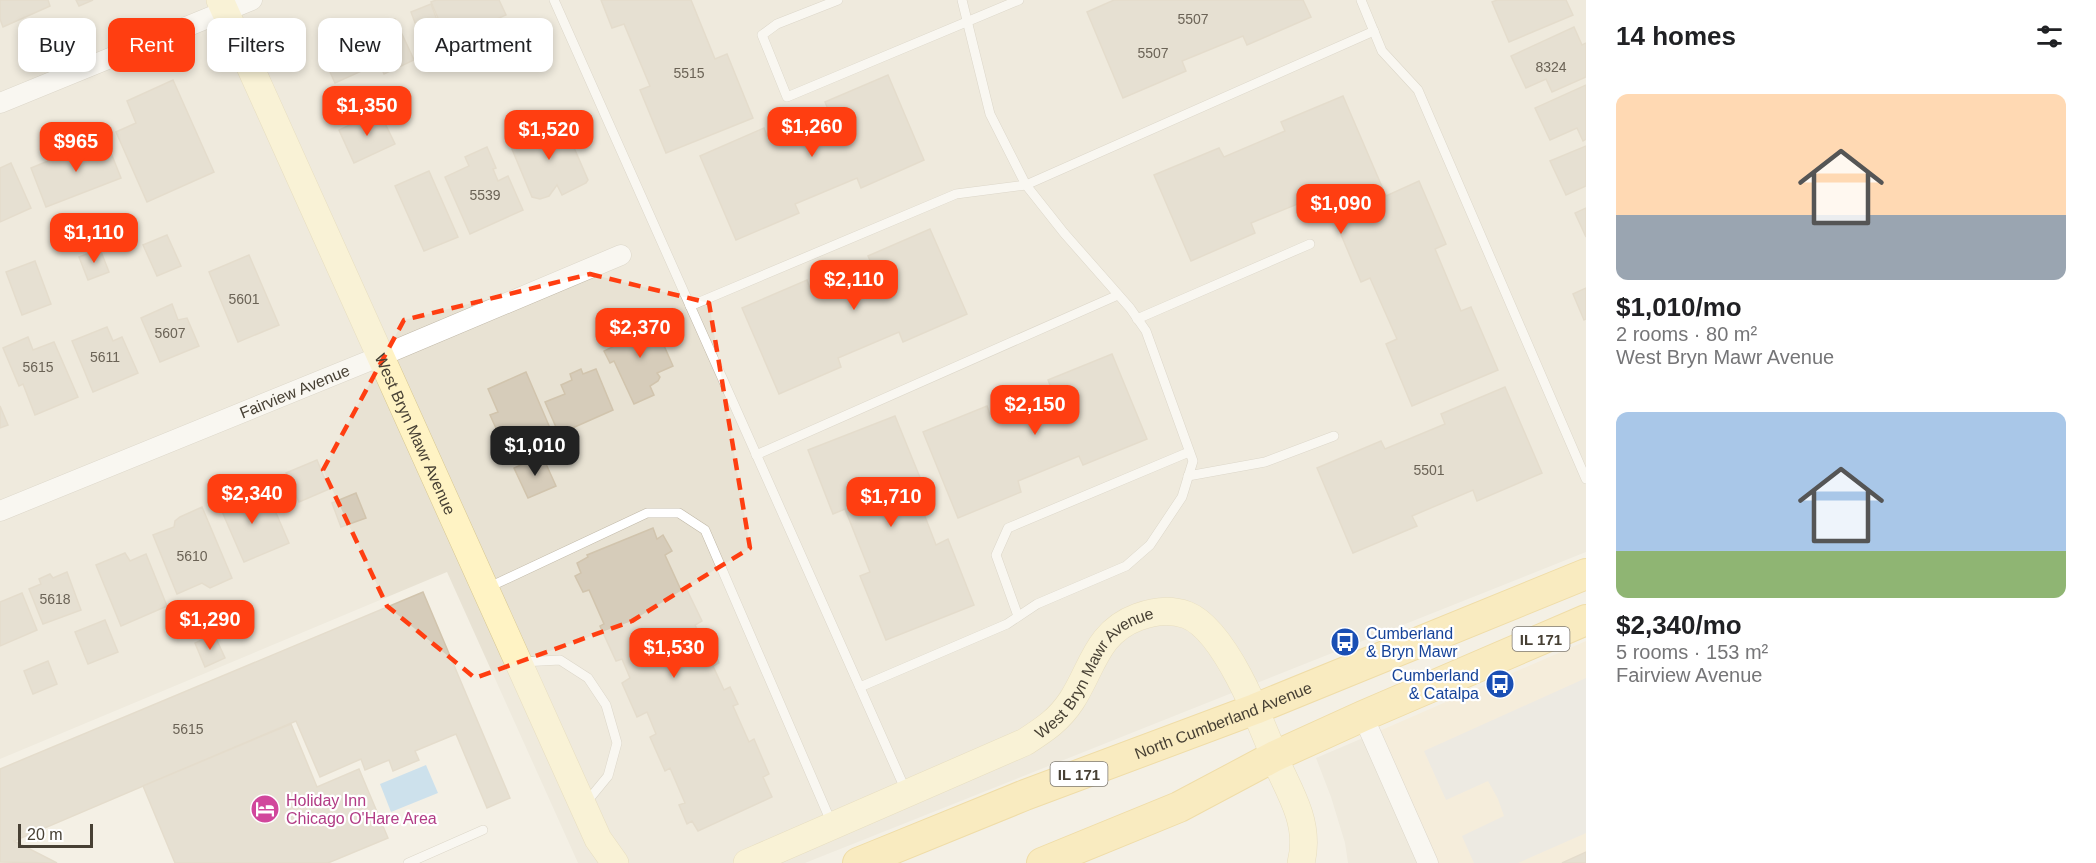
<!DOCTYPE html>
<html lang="en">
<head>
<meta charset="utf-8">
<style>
	body { margin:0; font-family:Arial,sans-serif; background:#f2f2f2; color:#202124; height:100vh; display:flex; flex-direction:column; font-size:22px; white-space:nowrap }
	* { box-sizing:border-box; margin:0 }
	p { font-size:20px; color:#757577 }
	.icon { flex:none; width:33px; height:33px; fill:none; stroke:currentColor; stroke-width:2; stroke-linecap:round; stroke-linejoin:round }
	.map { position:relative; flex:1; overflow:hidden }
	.side { display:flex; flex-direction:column; background:#fff; width:510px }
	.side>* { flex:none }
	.hud { position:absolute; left:18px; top:18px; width:570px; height:54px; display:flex; gap:12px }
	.scale { position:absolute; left:18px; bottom:15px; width:75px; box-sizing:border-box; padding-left:6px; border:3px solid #474034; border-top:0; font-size:16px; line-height:21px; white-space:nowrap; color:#474034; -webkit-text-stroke:4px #fff; paint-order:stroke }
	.price { position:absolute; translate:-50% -51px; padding:0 14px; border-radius:12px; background:#ff3e11; color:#fff; font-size:20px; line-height:39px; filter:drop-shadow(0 2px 3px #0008) }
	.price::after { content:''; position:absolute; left:50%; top:36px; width:18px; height:14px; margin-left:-9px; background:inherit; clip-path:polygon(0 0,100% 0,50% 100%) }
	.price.active { background:#222; color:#fff }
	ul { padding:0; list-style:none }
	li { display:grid; align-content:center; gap:12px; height:318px; padding:0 30px }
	li span { display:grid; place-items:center; height:186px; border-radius:12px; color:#555 }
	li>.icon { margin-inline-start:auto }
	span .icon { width:108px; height:108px; fill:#fffc; stroke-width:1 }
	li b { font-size:26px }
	h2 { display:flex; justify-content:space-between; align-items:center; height:72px; padding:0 30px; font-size:26px }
	.pill { padding:0 21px; border-radius:12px; background:#fff; box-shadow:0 3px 9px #0003; font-size:21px; line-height:54px }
	.pill.active { background:#ff3e11; color:#fff }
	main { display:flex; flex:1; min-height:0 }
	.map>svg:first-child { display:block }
</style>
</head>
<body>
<main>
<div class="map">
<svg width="1586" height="863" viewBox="0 0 1586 863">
	<rect width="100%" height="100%" fill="#f4f0e5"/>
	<g fill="#e8e2d3">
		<polygon points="0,0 1586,0 1586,552 805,863 578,863 447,572 0,759"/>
		<polygon points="1377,732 1436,863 1348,863 1345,843 1331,797 1316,758"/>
	</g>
	<polygon fill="#f7e8cf" points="1586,641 1586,863 1436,863 1377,732"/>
	<polygon fill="#e4e2de" points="1586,678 1586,833 1518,863 1474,863 1462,836 1504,816 1498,799 1488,781 1446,800 1424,751"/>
	<polygon fill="#9ecef4" points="426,765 438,793 391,812 380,784"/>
	<g fill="#d6ccba" stroke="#d1c4ad" stroke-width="1.5">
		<polygon points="0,0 48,0 50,6 3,27 0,19"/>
		<polygon points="76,0 93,0 79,6"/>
		<polygon points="436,0 499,0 506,15 448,41 431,2"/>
		<polygon points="601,0 691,0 715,59 727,54 753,118 666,153 640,90 650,86 624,24 612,28"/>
		<polygon points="1114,0 1303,0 1311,17 1247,45 1243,36 1182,61 1186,71 1123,98 1087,12"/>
		<polygon points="1497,0 1566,0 1573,15 1509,42 1492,2"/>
		<polygon points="431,4 443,36 423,44 411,12"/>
		<polygon points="395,19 414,60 384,74 379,63 335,83 321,52"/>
		<polygon points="1574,27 1582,45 1586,43 1586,77 1552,92 1546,79 1526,88 1511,56"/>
		<polygon points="888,75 924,160 861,188 857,178 795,204 799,213 736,240 700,156 764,128 768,139 829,112 825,102"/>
		<polygon points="173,80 214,172 147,202 116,132 136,123 127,101"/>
		<polygon points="1586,85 1586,139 1583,141 1577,128 1550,140 1535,108"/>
		<polygon points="1343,96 1386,196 1419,181 1446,244 1435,249 1461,311 1471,307 1498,370 1412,406 1386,344 1397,339 1370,278 1361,282 1334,218 1373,202 1368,188 1317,209 1312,198 1251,223 1255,233 1191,261 1154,175 1219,148 1224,157 1285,131 1281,122"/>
		<polygon points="379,111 395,144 354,163 339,130"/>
		<polygon points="562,120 588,180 586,183 562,195 557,185 549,196 540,199 532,197 509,142"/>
		<polygon points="105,138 121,178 46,207 31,168"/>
		<polygon points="1586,146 1586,186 1566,195 1550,161"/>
		<polygon points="487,147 496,168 493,169 498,181 508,176 523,210 470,234 445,177 469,166 465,157"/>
		<polygon points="11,163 31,208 0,222 0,168"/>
		<polygon points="429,171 458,237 424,251 395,186"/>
		<polygon points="1586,208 1586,237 1575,213"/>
		<polygon points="930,229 967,314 903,342 899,332 838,358 841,367 779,394 742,308 807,280 811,291 872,265 868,256"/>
		<polygon points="167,235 181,266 157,276 143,245"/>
		<polygon points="100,249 109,272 88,280 79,257"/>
		<polygon points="249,255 279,325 238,342 209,272"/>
		<polygon points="35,261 51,304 22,315 6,272"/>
		<polygon points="1586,288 1586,319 1584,320 1573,294"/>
		<polygon points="172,304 178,320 187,318 199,346 160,362 141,318"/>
		<polygon points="651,316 673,366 657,373 660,377 658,381 650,386 654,395 634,404 614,361 610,363 604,351 629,339 625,329"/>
		<polygon points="107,327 113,341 122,337 138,373 93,392 72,341"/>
		<polygon points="28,337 33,350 54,342 78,397 35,415 23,384 19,386 3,348"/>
		<polygon points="1112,354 1147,439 1083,465 1079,456 1018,481 1021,492 958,518 923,432 987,406 990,415 1052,390 1048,380"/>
		<polygon points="581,369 583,374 596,369 613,410 559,434 545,402 565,394 561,385 572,380 570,374"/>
		<polygon points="526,372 553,435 548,437 552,446 535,453 532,447 509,457 490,415 498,412 488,389"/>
		<polygon points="1505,387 1542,473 1477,501 1473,490 1412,516 1417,526 1353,553 1317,468 1381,441 1385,449 1445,424 1441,414"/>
		<polygon points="0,406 8,425 0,428"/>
		<polygon points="895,416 921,480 912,483 936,545 948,539 974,605 886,640 860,576 870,572 845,509 833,514 808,450"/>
		<polygon points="542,455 556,486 528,498 514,468"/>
		<polygon points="317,460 329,489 299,502 286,473"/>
		<polygon points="247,488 254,506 270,499 289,543 244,562 217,500"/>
		<polygon points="356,493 366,518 341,527 332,503"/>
		<polygon points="202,507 232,578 210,588 202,583 177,594 153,535 174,527 175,521 180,517"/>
		<polygon points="653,528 657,539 663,535 672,551 665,555 681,590 686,588 702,621 695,625 707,648 712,645 719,663 713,666 724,690 730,687 738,704 733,706 749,742 754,739 769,774 763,777 772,797 698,831 692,821 687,824 679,805 685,803 670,768 665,771 650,737 656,734 647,712 637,717 622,683 630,678 622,659 616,661 600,626 604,624 589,590 583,592 575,576 581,573 577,563 588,557 587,555"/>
		<polygon points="125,553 130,561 146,554 167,606 121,626 96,565"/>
		<polygon points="67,572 81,610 43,624 29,589 41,584 39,579 50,574 53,578"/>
		<polygon points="423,592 510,798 487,808 456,734 415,751 419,760 393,771 389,760 365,770 361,759 320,777 296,721 14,841 57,863 0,862 0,769"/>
		<polygon points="22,593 37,630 0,646 0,602"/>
		<polygon points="105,620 118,652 88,664 75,632"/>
		<polygon points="214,634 225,658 205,667 195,643"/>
		<polygon points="48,661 57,684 33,694 24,671"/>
		<polygon points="291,724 317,787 359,769 388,838 328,863 175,863 143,786"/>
		<polygon points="1586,852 1586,863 1562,863"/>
	</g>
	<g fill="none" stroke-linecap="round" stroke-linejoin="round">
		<g stroke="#c0b8a7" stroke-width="10">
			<g id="lane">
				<polyline points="554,0 906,791"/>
				<polyline points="838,0 777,24 762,35 787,97 1019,0"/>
				<polyline points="1361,0 1382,51 1418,90 1586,479"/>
				<polyline points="690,306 956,194 1026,185 1374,31"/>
				<polyline points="1137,319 1310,244"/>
				<polyline points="756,455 1118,295"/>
				<polyline points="1188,476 1265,462 1334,436"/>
				<polyline points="487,588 647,513 679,513 705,530 832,824"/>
				<polyline points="1018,616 996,555 1008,528 1189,452"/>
				<polyline points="522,662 560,660 588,678 606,705 617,743 608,776 585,804"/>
				<polyline points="860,687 1007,624 1037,604 1126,566 1150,545 1182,497 1193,461 1146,331 1130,308 1064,233 1026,185 990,114 962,0"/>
				<polyline points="408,863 483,830"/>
			</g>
		</g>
		<g stroke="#c0b8a7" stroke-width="21">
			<g id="street">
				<polyline points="0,103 252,0"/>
				<path id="s1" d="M0,511L381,356L621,255"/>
				<polyline points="1363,716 1428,863"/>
			</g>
		</g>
		<g stroke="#d7c792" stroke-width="28">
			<g id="secondary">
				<path id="s2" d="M220,0L598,839L615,863"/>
				<path id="s3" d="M747,863L1025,742C1045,729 1059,720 1072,700C1093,667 1097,632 1138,617C1154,611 1171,609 1187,615C1227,631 1263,728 1279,768C1286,783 1294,798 1299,814C1304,830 1305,847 1301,863"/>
			</g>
		</g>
		<g stroke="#eac55d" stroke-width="32">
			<g id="primary">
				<path id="s4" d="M858,863L1025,795L1255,709L1586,574"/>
				<polyline points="1042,863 1179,807 1275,756 1363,716 1586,620"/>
			</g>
		</g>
		<use href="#lane" stroke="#fff" stroke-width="9"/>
		<use href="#street" stroke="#fff" stroke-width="20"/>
		<use href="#secondary" stroke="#fff3c4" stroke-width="27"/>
		<use href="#primary" stroke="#ffe493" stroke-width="30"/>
	</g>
	<path d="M0 0H1586V863H0ZM590,274L709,303L750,548L632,621L475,678L387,606L323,470L404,320Z" fill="#f4f0e5" fill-opacity=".55" fill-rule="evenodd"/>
	<path fill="none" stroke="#ff3e11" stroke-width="4.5" stroke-dasharray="12 8" stroke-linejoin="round" d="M590,274L709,303L750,548L632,621L475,678L387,606L323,470L404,320Z"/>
	<defs>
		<g id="bus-disc" transform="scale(1.5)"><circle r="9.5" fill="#1a4fb4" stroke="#fff"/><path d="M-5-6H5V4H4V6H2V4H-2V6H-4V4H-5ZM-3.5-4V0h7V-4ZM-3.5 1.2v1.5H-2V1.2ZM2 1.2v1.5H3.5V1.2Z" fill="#fff"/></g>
		<g id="hotel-disc" transform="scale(1.5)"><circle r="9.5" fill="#d1479c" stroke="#fff"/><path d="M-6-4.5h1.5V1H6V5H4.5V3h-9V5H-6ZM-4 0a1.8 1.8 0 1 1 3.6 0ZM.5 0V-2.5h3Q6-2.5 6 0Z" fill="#fff"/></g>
	</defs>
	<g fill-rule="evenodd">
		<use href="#bus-disc" x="1345" y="642"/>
		<use href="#bus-disc" x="1500" y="684"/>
		<use href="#hotel-disc" x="265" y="809"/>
	</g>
	<g text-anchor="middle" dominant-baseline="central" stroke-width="4.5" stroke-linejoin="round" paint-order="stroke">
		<g font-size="14" fill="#6b6356">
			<text x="1193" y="19">5507</text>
			<text x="1153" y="53">5507</text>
			<text x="1551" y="67">8324</text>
			<text x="689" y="73">5515</text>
			<text x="485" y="195">5539</text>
			<text x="244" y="299">5601</text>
			<text x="170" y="333">5607</text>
			<text x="105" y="357">5611</text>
			<text x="38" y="367">5615</text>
			<text x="1429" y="470">5501</text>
			<text x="192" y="556">5610</text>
			<text x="55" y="599">5618</text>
			<text x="188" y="729">5615</text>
		</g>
		<g fill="#fff" stroke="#7e7971" stroke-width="1.5">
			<rect x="1512.5" y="627" width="57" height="24" rx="4.5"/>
			<rect x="1050.5" y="762" width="57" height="24" rx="4.5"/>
		</g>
		<g font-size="15" font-weight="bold" fill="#474034">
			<text x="1541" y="639">IL 171</text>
			<text x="1079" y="774">IL 171</text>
		</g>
		<g font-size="16" fill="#474034" stroke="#fff">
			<text stroke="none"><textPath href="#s1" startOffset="318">Fairview Avenue</textPath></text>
			<text stroke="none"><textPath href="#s2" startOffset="476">West Bryn Mawr Avenue</textPath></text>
			<text stroke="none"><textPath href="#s3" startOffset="404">West Bryn Mawr Avenue</textPath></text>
			<text stroke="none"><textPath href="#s4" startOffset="392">North Cumberland Avenue</textPath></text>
		</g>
		<g font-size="16" fill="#164399" stroke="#fff" text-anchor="start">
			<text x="1366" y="633">Cumberland<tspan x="1366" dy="18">&amp; Bryn Mawr</tspan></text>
			<text x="1479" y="675" text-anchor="end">Cumberland<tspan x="1479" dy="18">&amp; Catalpa</tspan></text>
		</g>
		<g font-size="16" fill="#b23c85" stroke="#fff" text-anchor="start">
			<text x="286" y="800">Holiday Inn<tspan x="286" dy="18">Chicago O'Hare Area</tspan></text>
		</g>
	</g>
</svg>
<div class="scale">20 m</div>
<b class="price" style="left:367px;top:137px">$1,350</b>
<b class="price" style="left:812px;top:158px">$1,260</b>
<b class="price" style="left:549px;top:161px">$1,520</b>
<b class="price" style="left:76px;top:173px">$965</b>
<b class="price" style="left:1341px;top:235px">$1,090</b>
<b class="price" style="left:94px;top:264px">$1,110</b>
<b class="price" style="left:854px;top:311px">$2,110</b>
<b class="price" style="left:640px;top:359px">$2,370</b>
<b class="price" style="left:1035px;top:436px">$2,150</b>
<b class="price active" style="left:535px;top:477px">$1,010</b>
<b class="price" style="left:252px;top:525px">$2,340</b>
<b class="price" style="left:891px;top:528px">$1,710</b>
<b class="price" style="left:210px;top:651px">$1,290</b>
<b class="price" style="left:674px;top:679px">$1,530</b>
<div class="hud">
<a class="pill">Buy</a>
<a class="pill active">Rent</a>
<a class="pill">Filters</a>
<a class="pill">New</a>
<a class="pill">Apartment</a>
</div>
</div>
<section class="side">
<h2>14 homes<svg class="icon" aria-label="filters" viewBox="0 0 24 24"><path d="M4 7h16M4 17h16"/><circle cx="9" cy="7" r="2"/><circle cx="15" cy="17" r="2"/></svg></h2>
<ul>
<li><span style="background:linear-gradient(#ffd9b3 65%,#9aa5b1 0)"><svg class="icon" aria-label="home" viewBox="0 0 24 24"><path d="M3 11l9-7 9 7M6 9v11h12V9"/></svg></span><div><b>$1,010/mo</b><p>2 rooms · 80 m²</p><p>West Bryn Mawr Avenue</p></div></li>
<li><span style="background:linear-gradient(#a9c7e8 75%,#8fb573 0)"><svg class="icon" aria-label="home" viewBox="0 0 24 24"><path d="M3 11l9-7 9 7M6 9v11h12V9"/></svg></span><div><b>$2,340/mo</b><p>5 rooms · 153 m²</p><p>Fairview Avenue</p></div></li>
</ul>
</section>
</main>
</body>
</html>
